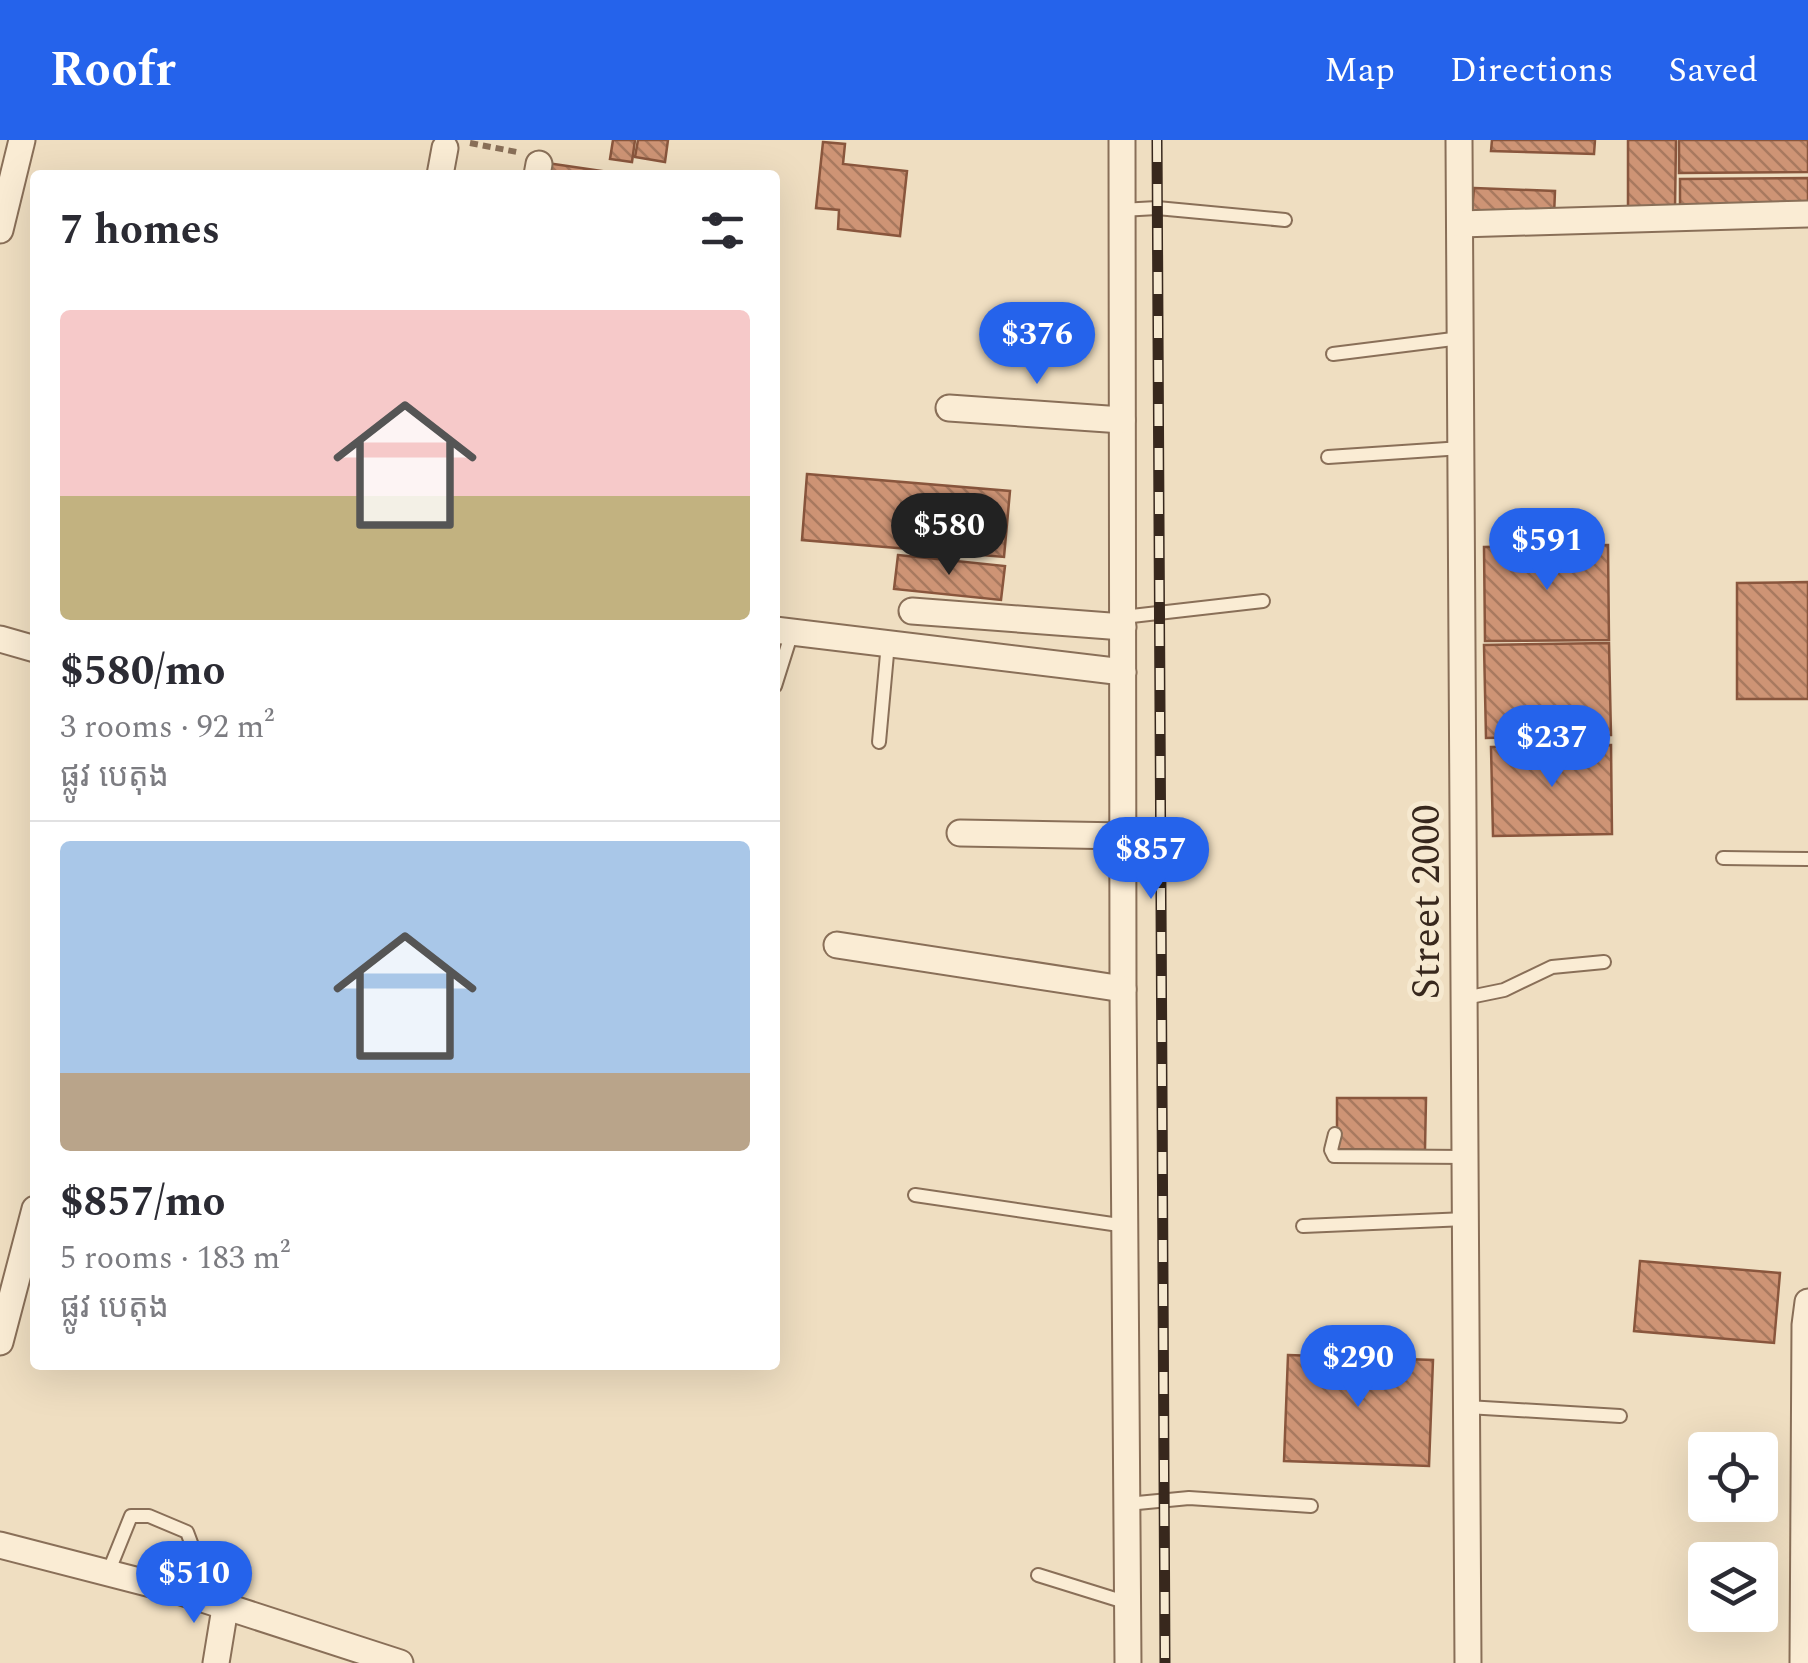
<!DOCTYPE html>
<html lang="en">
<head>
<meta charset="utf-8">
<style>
	body { margin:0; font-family:Spectral,"Noto Sans Khmer",serif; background:#f7f7f7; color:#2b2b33; height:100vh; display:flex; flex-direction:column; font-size:38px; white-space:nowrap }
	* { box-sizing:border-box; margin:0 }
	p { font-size:32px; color:#7c7c81 }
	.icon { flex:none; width:55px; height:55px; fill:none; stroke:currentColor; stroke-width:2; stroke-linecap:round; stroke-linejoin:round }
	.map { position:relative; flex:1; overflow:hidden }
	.panel { position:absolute; left:30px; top:30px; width:750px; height:1200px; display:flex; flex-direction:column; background:#fff; border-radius:10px; box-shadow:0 10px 40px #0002 }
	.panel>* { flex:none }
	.buttons { position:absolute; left:1688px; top:1292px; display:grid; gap:20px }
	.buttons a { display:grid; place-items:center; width:90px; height:90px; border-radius:10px; background:#fff; box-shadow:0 10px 40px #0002; font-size:50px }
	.price { position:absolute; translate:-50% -85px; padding:0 22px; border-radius:35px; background:#2563eb; color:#fff; font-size:32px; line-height:65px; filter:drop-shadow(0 2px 5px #0008) }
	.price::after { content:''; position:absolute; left:50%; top:60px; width:30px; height:22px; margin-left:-15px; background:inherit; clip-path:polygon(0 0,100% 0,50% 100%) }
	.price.selected { background:#222; color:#fff }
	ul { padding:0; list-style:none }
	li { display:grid; align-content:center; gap:20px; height:530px; padding:0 30px }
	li+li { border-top:2px solid #e1e1e2 }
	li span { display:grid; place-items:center; height:310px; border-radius:10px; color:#555 }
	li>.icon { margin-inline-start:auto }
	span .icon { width:180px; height:180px; fill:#fffc; stroke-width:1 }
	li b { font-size:42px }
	h2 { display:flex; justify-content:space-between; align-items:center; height:120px; padding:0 30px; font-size:42px }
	header { display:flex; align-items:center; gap:60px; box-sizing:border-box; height:140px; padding:0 50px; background:#2563eb; color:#fff }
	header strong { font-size:48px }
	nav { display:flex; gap:55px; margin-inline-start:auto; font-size:35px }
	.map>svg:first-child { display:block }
</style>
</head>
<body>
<header>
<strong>Roofr</strong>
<nav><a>Map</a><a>Directions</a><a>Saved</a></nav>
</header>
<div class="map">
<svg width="1808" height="1523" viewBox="0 0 1808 1523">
	<defs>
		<pattern id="building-back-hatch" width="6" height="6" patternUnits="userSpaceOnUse" patternTransform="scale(2.5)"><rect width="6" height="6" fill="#ce9475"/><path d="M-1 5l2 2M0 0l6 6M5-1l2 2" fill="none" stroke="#a8795f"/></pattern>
	</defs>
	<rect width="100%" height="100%" fill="#efdec1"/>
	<g fill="url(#building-back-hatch)" stroke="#89563d" stroke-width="2.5">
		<polygon points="613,0 635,0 632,22 610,19"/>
		<polygon points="638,0 668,0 665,22 635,17"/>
		<polygon points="1492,0 1595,0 1594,14 1491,11"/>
		<polygon points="1628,0 1676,0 1675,69 1628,69"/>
		<polygon points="1679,0 1808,0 1808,32 1679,33"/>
		<polygon points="823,2 845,4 843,24 907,31 900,96 838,89 839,70 816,68"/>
		<polygon points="547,23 629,35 545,35"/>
		<polygon points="1808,38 1808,66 1680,67 1680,39"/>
		<polygon points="1474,48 1555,51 1554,76 1472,72"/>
		<polygon points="807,334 1010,351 1004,417 802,400"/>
		<polygon points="1608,405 1609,500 1485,501 1484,407"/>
		<polygon points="898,415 1005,426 1001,460 894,449"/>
		<polygon points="1808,442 1808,559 1737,559 1737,443"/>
		<polygon points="1609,503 1611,595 1486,598 1484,505"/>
		<polygon points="1611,605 1612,694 1493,696 1491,607"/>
		<polygon points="1337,958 1426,958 1425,1010 1337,1009"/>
		<polygon points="1640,1121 1780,1133 1774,1203 1634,1191"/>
		<polygon points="1288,1215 1433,1220 1429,1326 1284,1321"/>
	</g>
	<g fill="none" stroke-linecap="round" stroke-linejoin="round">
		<g stroke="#896f58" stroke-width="16">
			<g id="lane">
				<polyline points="1121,70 1157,68 1285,80"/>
				<polyline points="1333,214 1461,198"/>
				<polyline points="1328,317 1462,308"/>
				<polyline points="1123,477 1263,461"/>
				<polyline points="775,546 792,492"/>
				<polyline points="879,602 888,503"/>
				<polyline points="1723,718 1808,719"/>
				<polyline points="1465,858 1504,850 1552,827 1604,822"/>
				<polyline points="1335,994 1331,1010 1334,1016 1466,1017"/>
				<polyline points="915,1055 1126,1086"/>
				<polyline points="1303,1086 1466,1079"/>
				<polyline points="1467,1267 1620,1276"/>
				<polyline points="1127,1364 1189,1358 1311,1366"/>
				<polyline points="108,1433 131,1376 149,1376 187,1392 193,1408 178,1451"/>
				<polyline points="1038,1435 1128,1463"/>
			</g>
		</g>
		<g stroke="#896f58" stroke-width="29">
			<g id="street">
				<polyline points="1122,0 1123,849 1128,1523"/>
				<polyline points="1459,0 1468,1523"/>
				<polyline points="440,35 445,8"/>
				<polyline points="537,35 539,24"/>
				<polyline points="1460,84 1808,74"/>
				<polyline points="0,90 22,0"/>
				<polyline points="949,268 1122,280"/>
				<polyline points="912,471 1123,487"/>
				<polyline points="775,490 1123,532"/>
				<polyline points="0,499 35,509"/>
				<polyline points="960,693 1124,696"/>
				<polyline points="837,805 1123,849"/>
				<polyline points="0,1202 35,1069"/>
				<polyline points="0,1405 178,1451 400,1523"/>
				<polyline points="216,1523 225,1468"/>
				<polyline points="1803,1523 1805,1185 1808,1162"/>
			</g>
		</g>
		<polyline stroke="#896f58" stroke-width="6" stroke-dasharray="8 5" stroke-linecap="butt" points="470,3 517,12"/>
		<use href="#lane" stroke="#faecd4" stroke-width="12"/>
		<use href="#street" stroke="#faecd4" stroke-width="25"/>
		<g stroke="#38281d" stroke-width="11">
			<polyline id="rail" points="1157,0 1165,1523"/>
		</g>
		<use href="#rail" stroke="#f6e9d0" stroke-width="8" stroke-dasharray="22" stroke-linecap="butt"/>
	</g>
	<g text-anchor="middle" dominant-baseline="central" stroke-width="10" stroke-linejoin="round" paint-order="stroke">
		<g font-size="40" fill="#38281d" stroke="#f6e9d0">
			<text transform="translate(1427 762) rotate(-90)">Street 2000</text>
		</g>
	</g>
</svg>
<div class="buttons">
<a><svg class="icon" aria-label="locate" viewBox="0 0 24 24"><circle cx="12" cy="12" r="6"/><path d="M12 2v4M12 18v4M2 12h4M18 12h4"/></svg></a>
<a><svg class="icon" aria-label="layers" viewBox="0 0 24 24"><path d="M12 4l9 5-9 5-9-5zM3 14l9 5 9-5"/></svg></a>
</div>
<b class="price" style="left:1037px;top:247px">$376</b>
<b class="price selected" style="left:949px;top:438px">$580</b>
<b class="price" style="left:1547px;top:453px">$591</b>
<b class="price" style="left:1552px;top:650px">$237</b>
<b class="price" style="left:1151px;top:762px">$857</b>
<b class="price" style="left:1358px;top:1270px">$290</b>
<b class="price" style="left:194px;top:1486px">$510</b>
<section class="panel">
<h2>7 homes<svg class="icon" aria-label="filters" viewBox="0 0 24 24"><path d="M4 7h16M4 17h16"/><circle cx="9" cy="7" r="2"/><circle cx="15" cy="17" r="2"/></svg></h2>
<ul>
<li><span style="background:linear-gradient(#f6c9c9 60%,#c2b280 0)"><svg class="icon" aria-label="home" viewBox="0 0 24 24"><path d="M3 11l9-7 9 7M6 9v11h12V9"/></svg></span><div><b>$580/mo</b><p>3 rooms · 92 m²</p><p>ផ្លូវ បេតុង</p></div></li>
<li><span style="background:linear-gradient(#a9c7e8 75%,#b9a48a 0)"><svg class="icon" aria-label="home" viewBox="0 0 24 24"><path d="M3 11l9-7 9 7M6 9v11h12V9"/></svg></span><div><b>$857/mo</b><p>5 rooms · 183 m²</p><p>ផ្លូវ បេតុង</p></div></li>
</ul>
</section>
</div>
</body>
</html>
